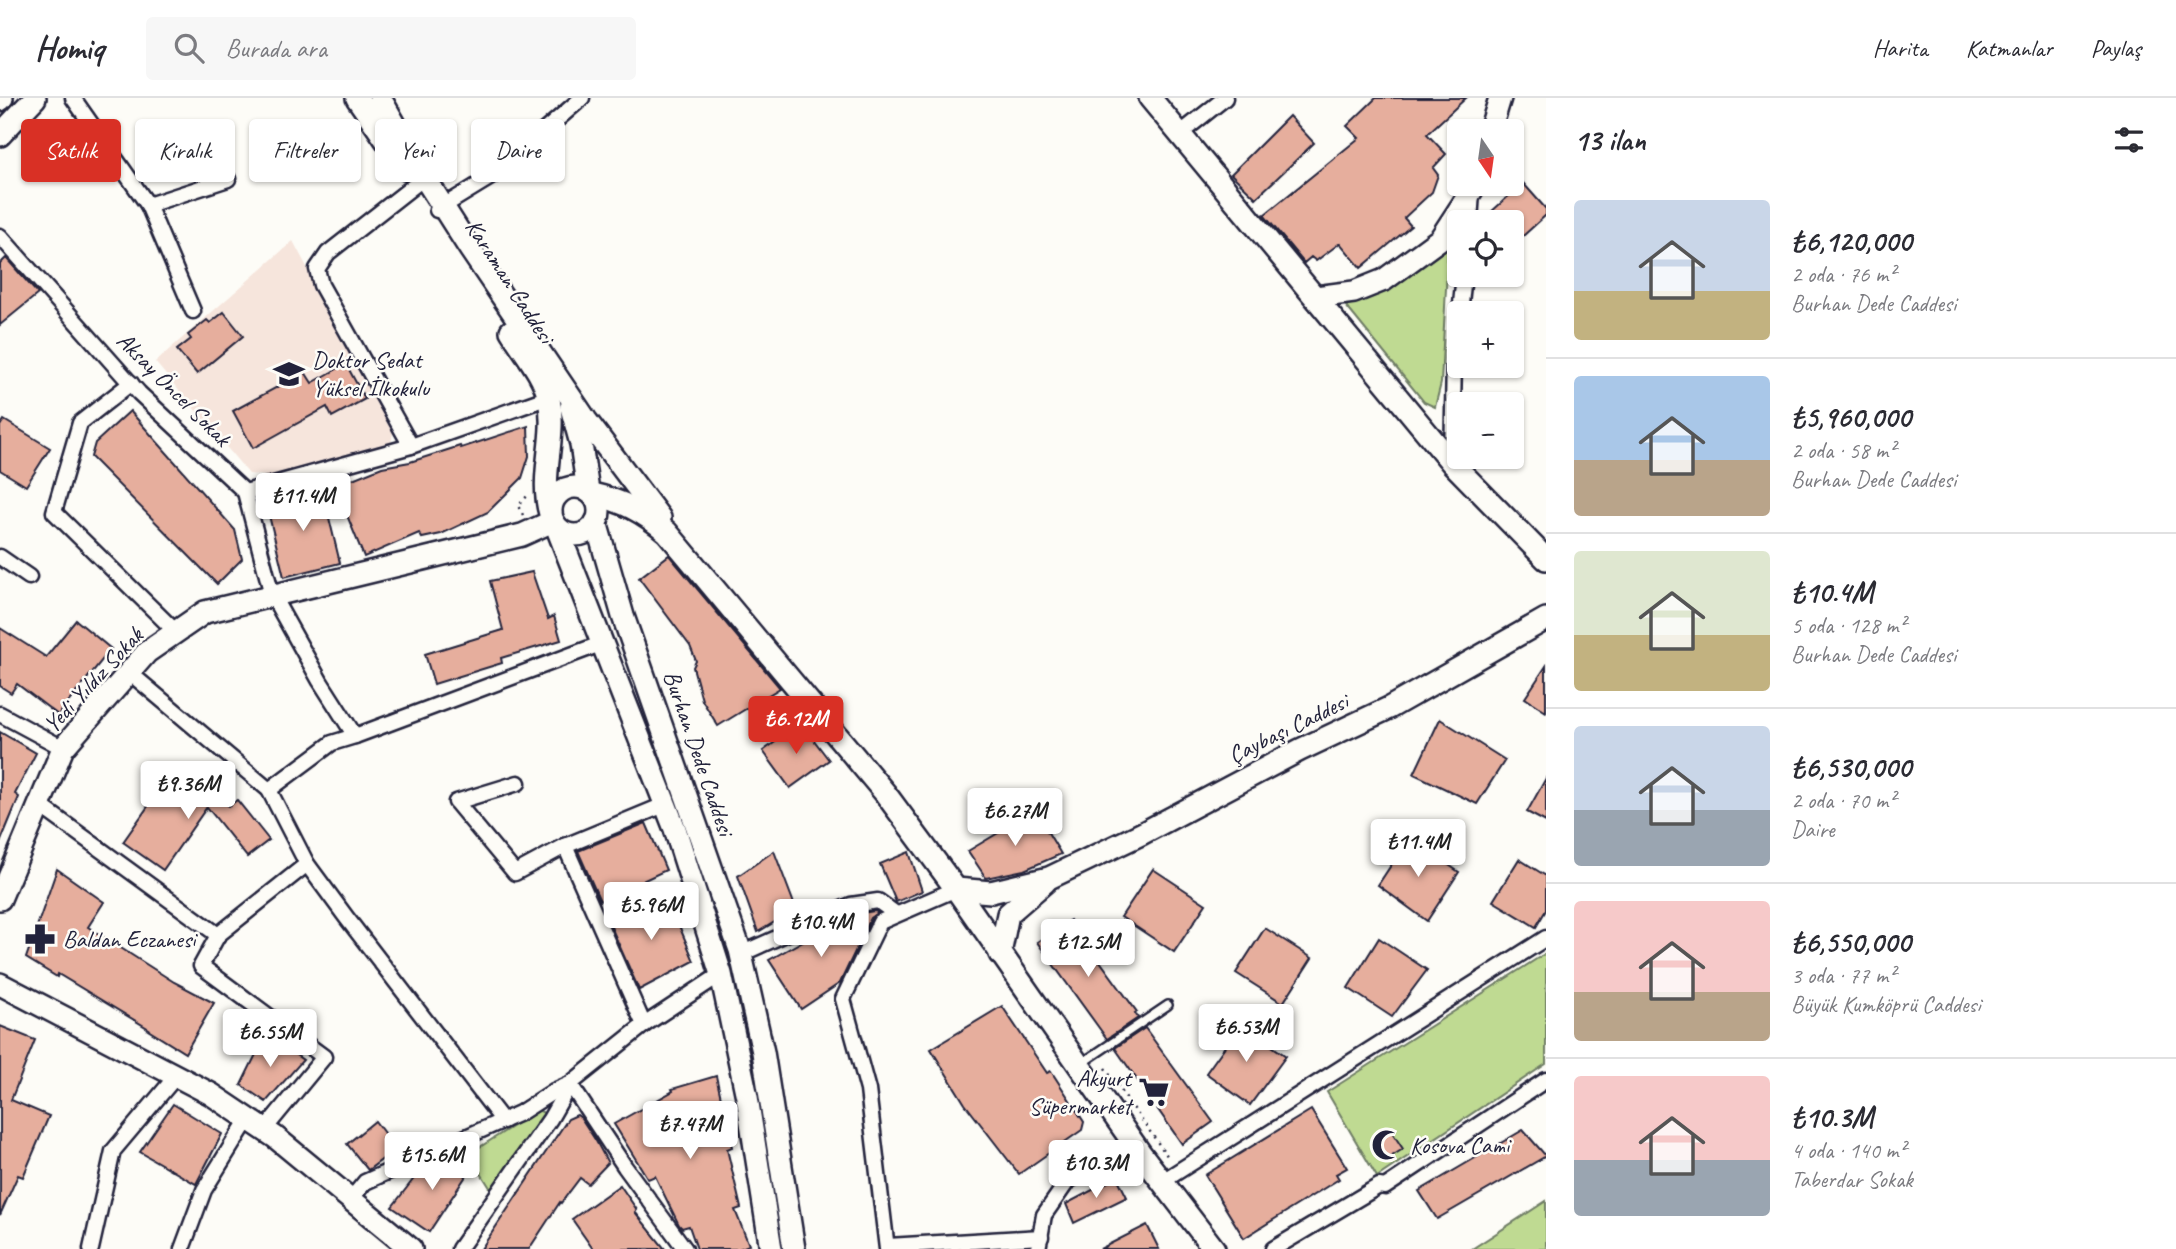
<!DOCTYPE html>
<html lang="tr">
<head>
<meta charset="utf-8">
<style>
	body { margin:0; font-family:Caveat,sans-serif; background:#f7f7f7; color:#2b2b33; height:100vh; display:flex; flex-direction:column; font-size:26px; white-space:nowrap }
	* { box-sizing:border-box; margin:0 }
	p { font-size:23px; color:#7c7c81 }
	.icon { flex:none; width:38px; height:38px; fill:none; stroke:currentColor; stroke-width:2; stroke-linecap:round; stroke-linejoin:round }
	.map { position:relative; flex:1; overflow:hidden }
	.details { display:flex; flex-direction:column; background:#fff; width:630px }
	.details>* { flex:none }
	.hud { position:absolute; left:21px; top:21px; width:665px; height:63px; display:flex; gap:14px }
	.needle { width:46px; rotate:167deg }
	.fabs { position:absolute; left:1447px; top:21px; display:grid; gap:14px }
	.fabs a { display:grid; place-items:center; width:77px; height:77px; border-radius:7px; background:#fff; box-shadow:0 2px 5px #0004; font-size:35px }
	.price { position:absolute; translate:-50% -60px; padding:0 16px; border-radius:7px; background:#fff; color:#222; font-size:23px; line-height:46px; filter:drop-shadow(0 2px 4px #0008) }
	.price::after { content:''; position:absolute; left:50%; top:42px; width:21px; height:16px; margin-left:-10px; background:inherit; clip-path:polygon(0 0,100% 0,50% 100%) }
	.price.on { background:#d93025; color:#fff }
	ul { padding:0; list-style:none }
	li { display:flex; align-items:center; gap:21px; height:175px; padding:0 28px }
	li+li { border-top:2px solid #e1e1e2 }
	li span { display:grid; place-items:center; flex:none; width:196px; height:140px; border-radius:7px; color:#555 }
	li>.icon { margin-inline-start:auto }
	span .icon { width:84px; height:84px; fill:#fffc; stroke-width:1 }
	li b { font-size:30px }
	h2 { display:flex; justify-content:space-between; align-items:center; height:84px; padding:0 28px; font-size:30px }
	.pill { padding:0 24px; border-radius:7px; background:#fff; box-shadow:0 2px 5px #0004; font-size:24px; line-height:63px }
	.pill.on { background:#d93025; color:#fff }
	header { display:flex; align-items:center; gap:42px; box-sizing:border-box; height:98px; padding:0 35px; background:#fff; border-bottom:2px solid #e1e1e2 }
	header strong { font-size:33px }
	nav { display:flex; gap:38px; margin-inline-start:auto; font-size:24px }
	.search { width:490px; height:63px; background:#f7f7f7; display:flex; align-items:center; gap:18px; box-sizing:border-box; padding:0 24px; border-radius:7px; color:#7c7c81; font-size:26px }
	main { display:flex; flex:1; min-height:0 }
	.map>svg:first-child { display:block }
</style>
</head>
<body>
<header>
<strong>Homiq</strong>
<div class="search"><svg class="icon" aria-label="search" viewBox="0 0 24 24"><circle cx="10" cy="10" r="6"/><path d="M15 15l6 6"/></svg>Burada ara</div>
<nav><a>Harita</a><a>Katmanlar</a><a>Paylaş</a></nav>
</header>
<main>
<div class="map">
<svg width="1546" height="1151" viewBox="0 0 1546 1151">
	<rect width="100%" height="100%" fill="#fdfcf7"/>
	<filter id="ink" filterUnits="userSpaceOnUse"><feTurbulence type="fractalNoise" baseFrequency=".0143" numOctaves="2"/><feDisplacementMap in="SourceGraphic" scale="14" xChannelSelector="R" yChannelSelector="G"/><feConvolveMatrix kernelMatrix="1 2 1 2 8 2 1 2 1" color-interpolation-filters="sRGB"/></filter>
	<g filter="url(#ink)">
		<polygon fill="#f6e5dc" points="293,143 352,253 393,335 391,345 268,378 249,376 155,264"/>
		<g fill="#bfda92" stroke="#707e66" stroke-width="2">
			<polygon points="1440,148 1448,152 1441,285 1435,309 1424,304 1346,208 1394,186"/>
			<polygon points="1546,855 1546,966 1377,1079 1327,994"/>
			<polygon points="538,1012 544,1015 543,1021 492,1093 469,1056"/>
			<polygon points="1546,1103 1546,1151 1472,1151"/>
		</g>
		<g fill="#e6ae9d" stroke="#22223b" stroke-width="2">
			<polygon points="1376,0 1466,0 1427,36 1446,56 1433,70 1438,77 1432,94 1404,120 1411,128 1361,170 1340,145 1316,163 1311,159 1304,165 1264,117 1359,40 1347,28"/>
			<polygon points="1289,18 1314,45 1256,100 1231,76"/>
			<polygon points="1523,85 1546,111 1546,117 1512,148 1512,124 1499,124 1490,115"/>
			<polygon points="6,160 38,196 0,227 0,166"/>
			<polygon points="224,214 243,238 197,276 177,252 191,241 188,237 207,222 210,225"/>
			<polygon points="346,266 365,301 332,319 327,309 253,350 233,313 305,274 312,285"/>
			<polygon points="130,313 235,432 242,461 217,486 91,359 95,345"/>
			<polygon points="4,322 50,350 26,388 0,372 0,328"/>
			<polygon points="528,328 529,358 522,380 488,414 441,436 422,440 419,435 364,459 335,388 382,369 410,364 460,348 461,350"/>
			<polygon points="322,391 340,465 284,479 266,405"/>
			<polygon points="669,457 780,590 718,628 702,602 693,569 696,563 690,548 639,480"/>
			<polygon points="532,474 548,521 554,518 561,542 501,560 502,565 434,586 425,556 503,532 490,483"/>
			<polygon points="76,522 111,551 58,617 17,586 11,595 0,588 0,530 46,559"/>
			<polygon points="1546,568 1546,614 1525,600"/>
			<polygon points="1440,621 1505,662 1477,706 1414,676"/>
			<polygon points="801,625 829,662 790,690 763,653"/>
			<polygon points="0,634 36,655 15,696 19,699 0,745"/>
			<polygon points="175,670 229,708 237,702 269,742 247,759 207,709 163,772 123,744"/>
			<polygon points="1546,680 1546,724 1527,714"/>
			<polygon points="1035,713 1061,756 1024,772 986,780 968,753"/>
			<polygon points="646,725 666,772 600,803 578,753"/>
			<polygon points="1409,740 1459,774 1427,823 1378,787"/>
			<polygon points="774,753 796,811 758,834 738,778"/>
			<polygon points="909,754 922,793 896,804 880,766"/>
			<polygon points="1519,761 1546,778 1546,812 1536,829 1493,803"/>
			<polygon points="57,771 104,804 88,829 174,884 214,905 185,955 148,932 149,931 58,876 57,879 26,860"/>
			<polygon points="1153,771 1206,806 1174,854 1121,819"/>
			<polygon points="667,799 694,863 639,892 608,822"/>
			<polygon points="875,813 878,815 871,820 840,885 801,911 769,862 835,825 854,816"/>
			<polygon points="1070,822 1137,914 1135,915 1138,920 1107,941 1037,844"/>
			<polygon points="1265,830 1312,860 1283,905 1236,875"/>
			<polygon points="1379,840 1427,872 1392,919 1348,890"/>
			<polygon points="1002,908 1047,975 1051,973 1084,1024 1082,1032 1019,1076 965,1006 931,951"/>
			<polygon points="1241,926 1286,958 1250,1007 1206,975"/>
			<polygon points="0,928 35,942 11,1002 49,1018 23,1079 18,1077 0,1117"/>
			<polygon points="1145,930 1213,1024 1182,1046 1115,950"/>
			<polygon points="266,936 303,962 266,1004 241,987"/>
			<polygon points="716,978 732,1049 727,1051 741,1110 735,1112 749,1147 739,1151 697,1151 689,1128 682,1130 679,1127 655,1078 648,1081 614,1026 673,993 672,991"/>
			<polygon points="173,1006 222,1036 196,1086 140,1054"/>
			<polygon points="1311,1012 1347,1070 1336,1076 1339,1081 1244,1140 1205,1077"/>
			<polygon points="577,1017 581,1020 596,1043 608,1065 588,1086 580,1080 561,1105 560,1104 529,1151 481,1151 568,1021"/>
			<polygon points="375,1023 396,1051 368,1072 347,1046"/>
			<polygon points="1390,1031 1403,1051 1384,1063 1371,1043"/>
			<polygon points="1523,1032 1546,1058 1437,1121 1419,1093"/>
			<polygon points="459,1056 470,1072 429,1134 392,1109 419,1074"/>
			<polygon points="1117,1079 1127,1099 1074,1125 1066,1106"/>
			<polygon points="620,1087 637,1112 635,1114 665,1151 593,1151 572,1121"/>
			<polygon points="1147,1127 1159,1151 1100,1151"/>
		</g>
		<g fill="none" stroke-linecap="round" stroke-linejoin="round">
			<g stroke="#22223b" stroke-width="12">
				<polyline id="lane" points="1082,965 1168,907"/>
			</g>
			<g stroke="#22223b" stroke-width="19">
				<g id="street">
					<polyline points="73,0 148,107 228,81"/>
					<polyline points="1181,35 1225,0"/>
					<polyline points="148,107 193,213"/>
					<polyline points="437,112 491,79 582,0"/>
					<polyline points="1470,124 1472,94"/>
					<polyline points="0,138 139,295 245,394 411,348 549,299"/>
					<polyline points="1460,215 1464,177"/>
					<polyline points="131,285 80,325 54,414 176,534"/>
					<polyline points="411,348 321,187 317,171 328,155 425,79"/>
					<polyline points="1452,365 1454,261 1460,216"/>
					<polyline points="245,394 272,497 320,583 355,638"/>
					<polyline points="0,459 29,479"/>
					<polyline points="130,575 269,692 307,766 346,819 503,1023"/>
					<polyline points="0,616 63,650"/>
					<polyline points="518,685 456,704 515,775 565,748 664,707"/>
					<polyline points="269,692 332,645 355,638 603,545"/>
					<polyline points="38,706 218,837 201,868 324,959 264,1032"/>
					<polyline points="565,748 644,927"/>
					<polyline points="218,837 307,766"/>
					<polyline points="741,856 851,807 878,803 896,816"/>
					<polyline points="1163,1083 1546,840"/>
					<polyline points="351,1101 365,1084 520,1015 554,993 570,986 644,927 721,876"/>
					<polyline points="888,1148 1041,1139"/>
					<polyline points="91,1151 113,1053 177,977"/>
					<polyline points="182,1151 204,1092 248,1021"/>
					<polyline points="459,1151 550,1021 570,986 625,1069 685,1151"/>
					<polyline points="887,1151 868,992 843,901 880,824 956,791"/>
					<polyline points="1038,1151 1044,1117 1067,1084 1132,1043"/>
					<polyline points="1273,1151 1379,1088 1385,1089 1546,982"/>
				</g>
			</g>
			<g stroke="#22223b" stroke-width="26">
				<g id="secondary">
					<polyline points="357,0 406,71"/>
					<polyline points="380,0 428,85 470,151 586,322 660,420"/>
					<polyline points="1150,0 1452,365 1546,461"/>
					<polyline points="0,2 2,0"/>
					<polyline points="1490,33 1500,0"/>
					<polyline points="0,37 35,0"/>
					<polyline points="1316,199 1354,194 1384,182 1440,141 1472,92 1474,86"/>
					<path d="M511,233C524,254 544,277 549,301C557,340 539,377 550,416"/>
					<polyline points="571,309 581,346 588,393"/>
					<circle cx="575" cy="413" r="24"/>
					<path d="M592,396C623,403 644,414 667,434L885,695L956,791L1141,1056L1214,1151"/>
					<polyline points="596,424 623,518 740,852 763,954 794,1151"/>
					<polyline points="557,430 675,731 721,876 747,999 771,1151"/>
					<polyline points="956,791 991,794 1049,780 1141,736 1300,652 1389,610 1546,521"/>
					<polyline points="0,801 63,650 147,554 205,514 522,437 553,423"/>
					<polyline points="1000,856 1008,816 1045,784"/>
					<polyline points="0,886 211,996 275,1039 411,1151"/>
				</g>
			</g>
			<g stroke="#22223b" stroke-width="2.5" stroke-dasharray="2 5" stroke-linecap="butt">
				<polyline points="523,417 518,408 530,395"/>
				<polyline points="1105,970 1168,1059"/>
			</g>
			<use href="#lane" stroke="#fdfcf7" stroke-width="7"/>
			<use href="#street" stroke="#fdfcf7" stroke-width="14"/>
			<use href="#secondary" stroke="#fdfcf7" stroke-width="21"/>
		</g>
	</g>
	<defs>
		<g id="school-bare" transform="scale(2.415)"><path d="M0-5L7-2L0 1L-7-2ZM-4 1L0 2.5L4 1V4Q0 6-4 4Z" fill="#22223b" stroke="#fdfcf7" stroke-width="2.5" paint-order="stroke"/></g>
		<g id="pharmacy-bare" transform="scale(2.415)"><path d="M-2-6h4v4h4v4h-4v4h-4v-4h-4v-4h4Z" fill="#22223b" stroke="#fdfcf7" stroke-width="2.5" paint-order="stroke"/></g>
		<g id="supermarket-bare" transform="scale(2.415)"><path d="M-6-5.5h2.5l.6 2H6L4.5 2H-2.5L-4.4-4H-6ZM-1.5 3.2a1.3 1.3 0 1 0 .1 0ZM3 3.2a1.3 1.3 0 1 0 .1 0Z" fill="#22223b" stroke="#fdfcf7" stroke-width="2.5" paint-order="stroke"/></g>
		<g id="mosque-bare" transform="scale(2.415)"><path d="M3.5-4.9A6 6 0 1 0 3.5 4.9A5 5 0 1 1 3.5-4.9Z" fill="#22223b" stroke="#fdfcf7" stroke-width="2.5" paint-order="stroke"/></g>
	</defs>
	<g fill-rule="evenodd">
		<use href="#school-bare" x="289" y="276"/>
		<use href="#pharmacy-bare" x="40" y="841"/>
		<use href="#supermarket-bare" x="1154" y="994"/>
		<use href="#mosque-bare" x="1387" y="1047"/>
	</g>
	<g text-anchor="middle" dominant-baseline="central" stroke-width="5" stroke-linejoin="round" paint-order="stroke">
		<g font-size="24" fill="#22223b" stroke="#fdfcf7">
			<text transform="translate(510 183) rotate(57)">Karaman Caddesi</text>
			<text transform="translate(174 291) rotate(45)">Aksay Öncel Sokak</text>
			<text transform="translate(93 582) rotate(-47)">Yedi Yıldız Sokak</text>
			<text transform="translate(1288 630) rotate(-26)">Çaybaşı Caddesi</text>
			<text transform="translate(699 655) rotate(71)">Burhan Dede Caddesi</text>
		</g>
		<g font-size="24" fill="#22223b" stroke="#fdfcf7" text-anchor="start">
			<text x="312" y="262">Doktor Sedat<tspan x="312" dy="28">Yüksel İlkokulu</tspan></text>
			<text x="63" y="841">Baldan Eczanesi</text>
			<text x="1131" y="980" text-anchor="end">Akyurt<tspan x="1131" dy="28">Süpermarket</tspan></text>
			<text x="1410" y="1047">Kosova Cami</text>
		</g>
	</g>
</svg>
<div class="fabs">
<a><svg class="needle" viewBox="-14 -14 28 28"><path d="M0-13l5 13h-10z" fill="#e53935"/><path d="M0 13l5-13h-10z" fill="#7c7c81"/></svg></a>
<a><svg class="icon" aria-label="locate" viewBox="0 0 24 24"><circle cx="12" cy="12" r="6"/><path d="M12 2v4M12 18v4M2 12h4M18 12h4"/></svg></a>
<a>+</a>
<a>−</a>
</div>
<b class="price" style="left:303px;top:435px">₺11.4M</b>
<b class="price on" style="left:796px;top:658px">₺6.12M</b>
<b class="price" style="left:188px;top:723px">₺9.36M</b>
<b class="price" style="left:1015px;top:750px">₺6.27M</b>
<b class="price" style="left:1418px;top:781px">₺11.4M</b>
<b class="price" style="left:651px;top:844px">₺5.96M</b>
<b class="price" style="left:821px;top:861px">₺10.4M</b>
<b class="price" style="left:1088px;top:881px">₺12.5M</b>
<b class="price" style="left:1246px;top:966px">₺6.53M</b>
<b class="price" style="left:270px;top:971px">₺6.55M</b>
<b class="price" style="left:690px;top:1063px">₺7.47M</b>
<b class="price" style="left:432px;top:1094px">₺15.6M</b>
<b class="price" style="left:1096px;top:1102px">₺10.3M</b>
<div class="hud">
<a class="pill on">Satılık</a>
<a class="pill">Kiralık</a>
<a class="pill">Filtreler</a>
<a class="pill">Yeni</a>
<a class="pill">Daire</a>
</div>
</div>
<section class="details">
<h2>13 ilan<svg class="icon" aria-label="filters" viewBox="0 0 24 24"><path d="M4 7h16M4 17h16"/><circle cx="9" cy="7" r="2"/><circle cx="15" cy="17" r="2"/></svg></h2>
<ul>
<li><span style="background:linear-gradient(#c9d6e8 65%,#c2b280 0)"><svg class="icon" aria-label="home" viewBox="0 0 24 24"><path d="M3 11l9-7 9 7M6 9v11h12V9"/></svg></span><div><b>₺6,120,000</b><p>2 oda · 76 m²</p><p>Burhan Dede Caddesi</p></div></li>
<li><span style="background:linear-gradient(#a9c7e8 60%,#b9a48a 0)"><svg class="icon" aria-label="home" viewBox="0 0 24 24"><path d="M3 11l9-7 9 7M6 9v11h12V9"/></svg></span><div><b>₺5,960,000</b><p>2 oda · 58 m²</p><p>Burhan Dede Caddesi</p></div></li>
<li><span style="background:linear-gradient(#dfe7d0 60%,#c2b280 0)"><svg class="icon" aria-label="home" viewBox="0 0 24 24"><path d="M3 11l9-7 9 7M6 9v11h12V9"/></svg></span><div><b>₺10.4M</b><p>5 oda · 128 m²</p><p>Burhan Dede Caddesi</p></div></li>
<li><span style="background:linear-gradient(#c9d6e8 60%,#9aa5b1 0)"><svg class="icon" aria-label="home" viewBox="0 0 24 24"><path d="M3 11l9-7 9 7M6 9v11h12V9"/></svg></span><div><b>₺6,530,000</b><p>2 oda · 70 m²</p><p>Daire</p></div></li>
<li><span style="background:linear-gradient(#f6c9c9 65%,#b9a48a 0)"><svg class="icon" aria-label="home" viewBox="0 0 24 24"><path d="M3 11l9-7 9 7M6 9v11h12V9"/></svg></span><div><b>₺6,550,000</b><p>3 oda · 77 m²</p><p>Büyük Kumköprü Caddesi</p></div></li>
<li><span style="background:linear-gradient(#f6c9c9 60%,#9aa5b1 0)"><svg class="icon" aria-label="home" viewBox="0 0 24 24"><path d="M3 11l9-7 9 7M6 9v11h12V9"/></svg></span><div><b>₺10.3M</b><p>4 oda · 140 m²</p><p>Taberdar Sokak</p></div></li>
</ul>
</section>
</main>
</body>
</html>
